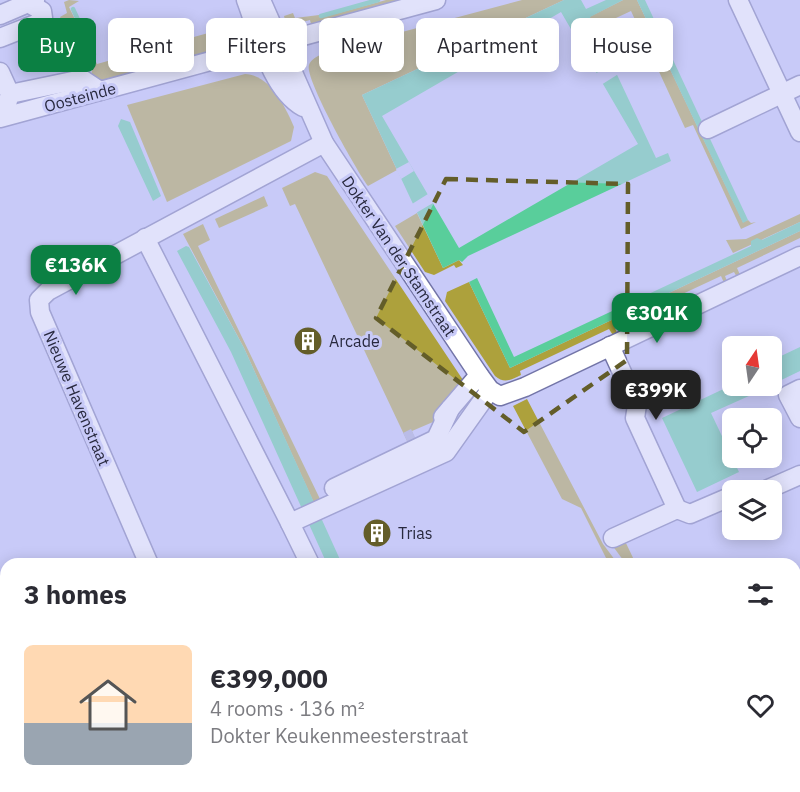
<!DOCTYPE html>
<html lang="en">
<head>
<meta charset="utf-8">
<style>
	body { margin:0; font-family:"IBM Plex Sans",sans-serif; background:#f7f7f7; color:#2b2b33; height:100vh; display:flex; flex-direction:column; font-size:22px; white-space:nowrap }
	* { box-sizing:border-box; margin:0 }
	p { font-size:20px; color:#7c7c81 }
	.icon { flex:none; width:33px; height:33px; fill:none; stroke:currentColor; stroke-width:2; stroke-linecap:round; stroke-linejoin:round }
	.map { position:relative; flex:1; overflow:hidden }
	.details { position:absolute; left:0px; top:558px; width:801px; height:234px; display:flex; flex-direction:column; background:#fff; border-radius:18px 18px 0 0; box-shadow:0 3px 15px #0003 }
	.details>* { flex:none }
	.hud { position:absolute; left:18px; top:18px; width:765px; height:54px; display:flex; gap:12px }
	.needle { width:39px; rotate:13deg }
	.buttons { position:absolute; left:722px; top:336px; display:grid; gap:12px }
	.buttons a { display:grid; place-items:center; width:60px; height:60px; border-radius:9px; background:#fff; box-shadow:0 3px 15px #0003; font-size:30px }
	.price { position:absolute; translate:-50% -51px; padding:0 14px; border-radius:12px; background:#0b8043; color:#fff; font-size:20px; line-height:39px; filter:drop-shadow(0 2px 3px #0008) }
	.price::after { content:''; position:absolute; left:50%; top:36px; width:18px; height:14px; margin-left:-9px; background:inherit; clip-path:polygon(0 0,100% 0,50% 100%) }
	.price.current { background:#222; color:#fff }
	ul { padding:0; list-style:none }
	li { display:flex; align-items:center; gap:18px; height:150px; padding:0 24px }
	li span { display:grid; place-items:center; flex:none; width:168px; height:120px; border-radius:9px; color:#555 }
	li>.icon { margin-inline-start:auto }
	span .icon { width:72px; height:72px; fill:#fffc; stroke-width:1 }
	li b { font-size:26px }
	h2 { display:flex; justify-content:space-between; align-items:center; height:72px; padding:0 24px; font-size:26px }
	.pill { padding:0 21px; border-radius:9px; background:#fff; box-shadow:0 3px 15px #0003; font-size:21px; line-height:54px }
	.pill.current { background:#0b8043; color:#fff }
	.map>svg:first-child { display:block }
</style>
</head>
<body>
<div class="map">
<svg width="800" height="792" viewBox="0 0 800 792">
	<rect width="100%" height="100%" fill="#c8caf8"/>
	<g fill="#ada13c">
		<polygon points="69,0 79,1 69,7 97,64 219,30 221,36 241,29 239,37 242,49 108,83 91,76 92,70 86,55 81,57 74,42 81,38 75,24 66,28 60,17 67,13 64,2"/>
		<polygon points="386,0 402,0 311,24 310,20 295,24 285,20 284,16 293,13 295,18 319,15 320,18"/>
		<path d="M522,0H564L362,95L397,170L368,186C357,171 304,78 309,65C313,54 332,52 342,48Z"/>
		<polygon points="623,0 637,0 743,222 748,220 751,223 756,222 741,229 693,125 685,128 631,11 601,25 618,59 611,63 589,17"/>
		<path d="M245,74C270,75 285,106 294,127L291,141L167,202L127,105Z"/>
		<polygon points="315,172 327,176 463,380 433,422 412,431 416,442 409,445 295,204 290,206 282,188"/>
		<polygon points="264,196 268,206 219,228 215,219"/>
		<polygon points="417,213 443,268 459,260 463,265 456,268 454,265 434,275 425,272 395,226"/>
		<polygon points="800,214 800,222 733,253 726,240 746,239"/>
		<polygon points="203,224 210,240 198,246 320,499 314,503 244,348 183,234"/>
		<path d="M800,231V238L737,268L741,277L738,279L734,272L725,276L728,284L725,285L721,276L614,326L618,335L614,337L609,329L520,371L521,375C511,380 504,384 495,376L445,301L447,292L469,282L510,368Z"/>
		<polygon points="527,399 603,544 618,564 609,564 581,508 562,499 513,406"/>
		<polygon points="624,539 636,564 626,564 612,545"/>
		<polygon points="800,656 800,691 795,683 795,661"/>
		<polygon points="0,665 6,676 6,722 0,716"/>
		<polygon points="716,786 776,786 780,792 719,792"/>
	</g>
	<g fill="#59ce9b" fill-rule="evenodd">
		<path d="M564,0H581L586,9L606,0H623L590,17L656,158L668,153L671,161L468,256L462,262L459,260L443,268L362,95ZM561,12L638,144L459,248L382,116Z"/>
		<polygon points="637,0 645,0 748,220 743,223"/>
		<polygon points="121,119 130,122 161,196 153,201 118,126"/>
		<polygon points="800,222 800,231 510,368 469,282 477,278 514,357 751,246 751,241 757,238 762,240"/>
		<polygon points="186,246 189,247 244,348 342,564 327,564 231,352 177,251"/>
		<polygon points="800,347 800,371 771,385 771,367 782,363 781,356"/>
		<polygon points="732,385 771,386 711,413 739,472 697,492 662,418"/>
		<polygon points="800,577 800,635 795,636 795,578"/>
		<polygon points="6,751 6,786 187,786 166,792 0,792 0,753"/>
	</g>
	<g fill="#c8caf8">
		<polygon points="614,62 620,73 601,85 595,74"/>
		<polygon points="409,162 414,171 401,179 396,169"/>
		<polygon points="428,194 433,203 416,213 412,204"/>
	</g>
	<g fill="none" stroke-linecap="round" stroke-linejoin="round">
		<g stroke="#59ce9b" stroke-width="4.5">
			<polyline points="73,9 94,54"/>
			<polyline points="321,16 378,0"/>
			<polyline points="714,786 716,792"/>
		</g>
		<polyline stroke="#a8aad3" stroke-width="18" stroke-dasharray="18 9" stroke-linecap="butt" points="407,441 415,437"/>
		<g stroke="#7375a8" stroke-width="21">
			<g id="minor">
				<path d="M246,0C259,34 270,88 303,107"/>
				<polyline points="261,0 324,143 479,375 490,390 500,396 525,387 800,256"/>
				<polyline points="738,0 800,132"/>
				<polyline points="0,15 35,0"/>
				<polyline points="0,38 38,23 43,18 42,11 28,3"/>
				<polyline points="0,72 10,94 7,104"/>
				<polyline points="10,94 82,79 100,91"/>
				<polyline points="0,118 436,0"/>
				<polyline points="708,129 800,85"/>
				<polyline points="145,238 290,523 446,452 490,390"/>
				<polyline points="610,346 637,405 635,418 677,509"/>
				<polyline points="800,389 788,395 800,418"/>
				<polyline points="443,417 479,375"/>
				<polyline points="334,488 436,439 450,409"/>
				<polyline points="766,490 800,475"/>
				<polyline points="290,523 310,564"/>
				<polyline points="613,538 677,509 690,514 732,496"/>
				<polyline points="144,564 148,562 40,312 39,300 48,291 324,143"/>
				<polyline points="0,622 3,628 6,627"/>
				<polyline points="795,645 800,644"/>
				<polyline points="795,698 800,698"/>
				<polyline points="795,714 800,715"/>
				<polyline points="703,786 706,792"/>
				<polyline points="790,786 793,792"/>
				<polyline points="433,789 446,786"/>
				<polyline points="249,792 271,786"/>
				<polyline points="302,792 324,786"/>
			</g>
		</g>
		<use href="#minor" stroke="#fff" stroke-width="18"/>
	</g>
	<path d="M0 0H800V792H0ZM446,179L628,184L627,360L524,432L376,318Z" fill="#c8caf8" fill-opacity=".55" fill-rule="evenodd"/>
	<path fill="none" stroke="#635d29" stroke-width="4.5" stroke-dasharray="12 8" stroke-linejoin="round" d="M446,179L628,184L627,360L524,432L376,318Z"/>
	<defs>
		<g id="building-disc" transform="scale(1.5)"><circle r="9.5" fill="#635d29" stroke="#c8caf8"/><path d="M-4-6H4V6H1V3H-1V6H-4ZM-2.5-4.3h1.7v1.8h-1.7ZM.8-4.3h1.7v1.8H.8ZM-2.5-1h1.7V.8h-1.7ZM.8-1h1.7V.8H.8Z" fill="#fff"/></g>
	</defs>
	<g fill-rule="evenodd">
		<use href="#building-disc" x="308" y="341"/>
		<use href="#building-disc" x="377" y="533"/>
	</g>
	<g text-anchor="middle" dominant-baseline="central" stroke-width="6" stroke-linejoin="round" paint-order="stroke">
		<g font-size="16" fill="#28293e" stroke="#c8caf8">
			<text transform="translate(80 97) rotate(-15)">Oosteinde</text>
			<text transform="translate(399 256) rotate(56)">Dokter Van der Stamstraat</text>
			<text transform="translate(77 398) rotate(67)">Nieuwe Havenstraat</text>
		</g>
		<g font-size="16" fill="#28293e" stroke="#c8caf8" text-anchor="start">
			<text x="329" y="341">Arcade</text>
			<text x="398" y="533">Trias</text>
		</g>
	</g>
</svg>
<div class="buttons">
<a><svg class="needle" viewBox="-14 -14 28 28"><path d="M0-13l5 13h-10z" fill="#e53935"/><path d="M0 13l5-13h-10z" fill="#7c7c81"/></svg></a>
<a><svg class="icon" aria-label="locate" viewBox="0 0 24 24"><circle cx="12" cy="12" r="6"/><path d="M12 2v4M12 18v4M2 12h4M18 12h4"/></svg></a>
<a><svg class="icon" aria-label="layers" viewBox="0 0 24 24"><path d="M12 4l9 5-9 5-9-5zM3 14l9 5 9-5"/></svg></a>
</div>
<b class="price" style="left:76px;top:296px">€136K</b>
<b class="price" style="left:657px;top:344px">€301K</b>
<b class="price current" style="left:656px;top:421px">€399K</b>
<div class="hud">
<a class="pill current">Buy</a>
<a class="pill">Rent</a>
<a class="pill">Filters</a>
<a class="pill">New</a>
<a class="pill">Apartment</a>
<a class="pill">House</a>
</div>
<section class="details">
<h2>3 homes<svg class="icon" aria-label="filters" viewBox="0 0 24 24"><path d="M4 7h16M4 17h16"/><circle cx="9" cy="7" r="2"/><circle cx="15" cy="17" r="2"/></svg></h2>
<ul>
<li><span style="background:linear-gradient(#ffd9b3 65%,#9aa5b1 0)"><svg class="icon" aria-label="home" viewBox="0 0 24 24"><path d="M3 11l9-7 9 7M6 9v11h12V9"/></svg></span><div><b>€399,000</b><p>4 rooms · 136 m²</p><p>Dokter Keukenmeesterstraat</p></div><svg class="icon" aria-label="heart" viewBox="0 0 24 24"><path d="M12 20l-8-8c-3-5 5-10 8-4 3-6 11-1 8 4z"/></svg></li>
</ul>
</section>
</div>
</body>
</html>
